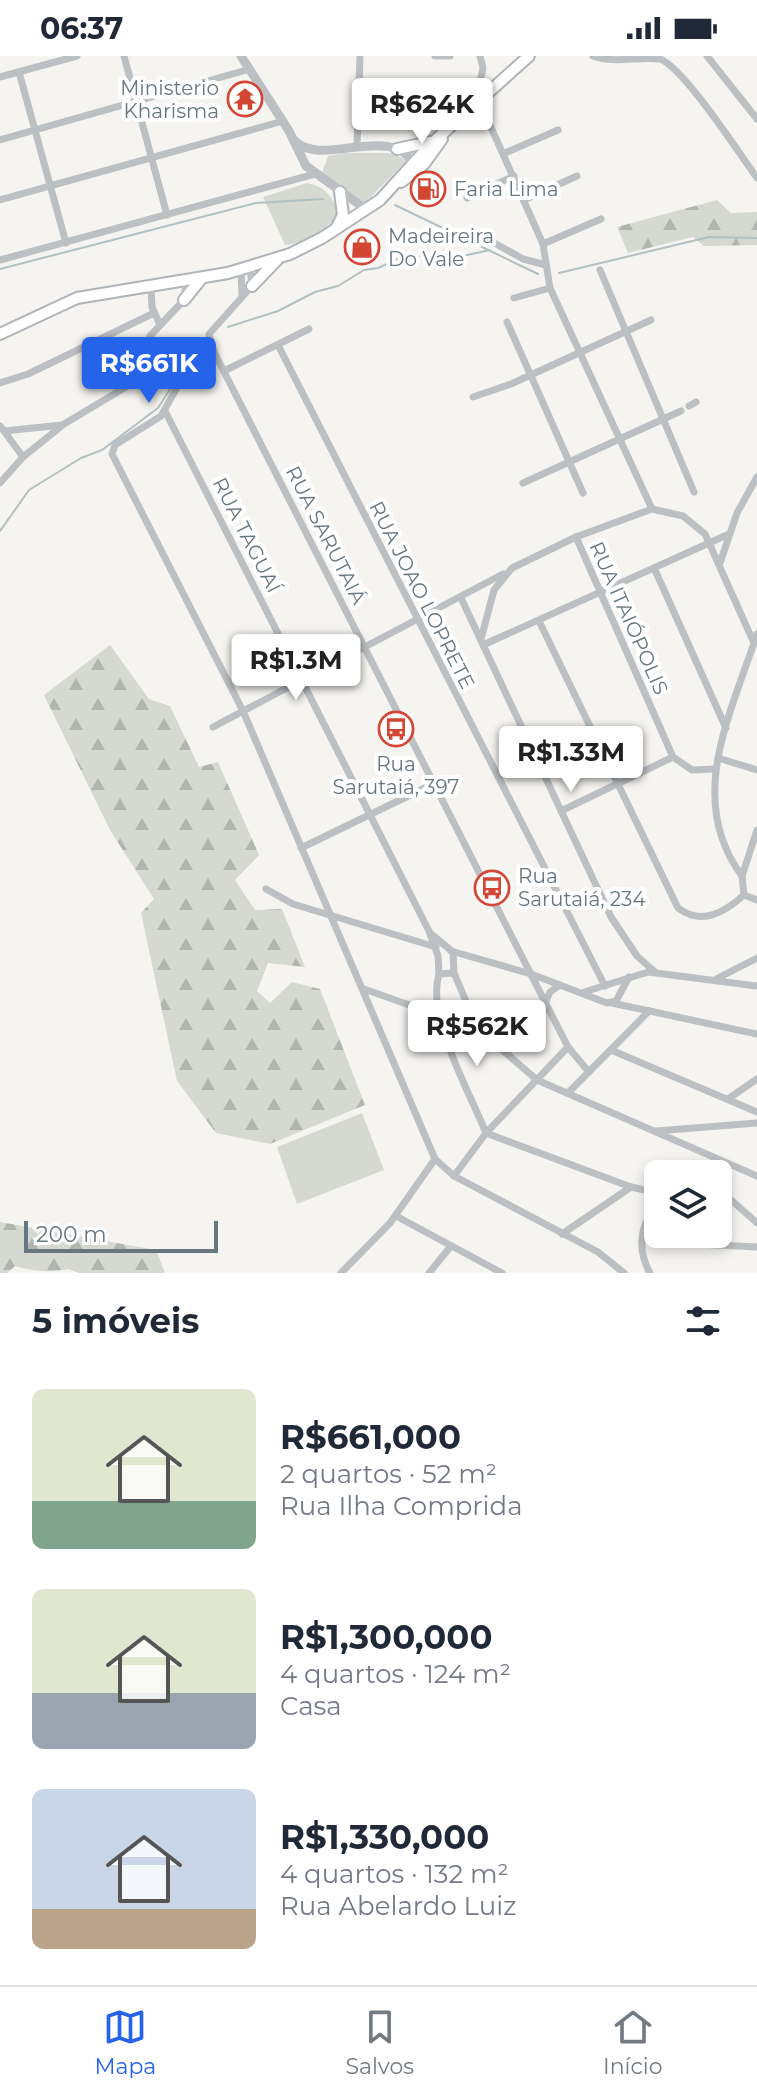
<!DOCTYPE html>
<html lang="pt">
<head>
<meta charset="utf-8">
<style>
	body { margin:0; font-family:Montserrat,sans-serif; background:#f2f2f3; color:#1f2937; height:100vh; display:flex; flex-direction:column; font-size:30px; white-space:nowrap }
	* { box-sizing:border-box; margin:0 }
	p { font-size:26px; color:#747a83 }
	.icon { flex:none; width:44px; height:44px; fill:none; stroke:currentColor; stroke-width:2; stroke-linecap:round; stroke-linejoin:round }
	.map { position:relative; height:1217px; overflow:hidden }
	.panel { display:flex; flex-direction:column; background:#fff; flex:1 }
	.panel>* { flex:none }
	.tools { position:absolute; left:644px; top:1104px; display:grid; gap:16px }
	.tools a { display:grid; place-items:center; width:88px; height:88px; border-radius:12px; background:#fff; box-shadow:0 4px 12px #0003; font-size:40px }
	.scale { position:absolute; left:24px; bottom:20px; width:194px; box-sizing:border-box; padding-left:8px; border:4px solid #66777f; border-top:0; font-size:22px; line-height:28px; white-space:nowrap; color:#66777f; -webkit-text-stroke:6px #fff; paint-order:stroke }
	.price { position:absolute; translate:-50% -68px; padding:0 18px; border-radius:8px; background:#fff; color:#222; font-size:26px; line-height:52px; filter:drop-shadow(0 2px 4px #0008) }
	.price::after { content:''; position:absolute; left:50%; top:48px; width:24px; height:18px; margin-left:-12px; background:inherit; clip-path:polygon(0 0,100% 0,50% 100%) }
	.price.active { background:#2563eb; color:#fff }
	ul { padding:0; list-style:none }
	li { display:flex; align-items:center; gap:24px; height:200px; padding:0 32px }
	li span { display:grid; place-items:center; flex:none; width:224px; height:160px; border-radius:12px; color:#555 }
	li>.icon { margin-inline-start:auto }
	span .icon { width:96px; height:96px; fill:#fffc; stroke-width:1 }
	li b { font-size:34px }
	h2 { display:flex; justify-content:space-between; align-items:center; height:96px; padding:0 32px; font-size:34px }
	.status { display:flex; justify-content:space-between; align-items:center; height:56px; padding:0 40px; background:#fff; direction:ltr }
	.status svg { height:22px; fill:currentColor }
	.tabs { display:flex; justify-content:space-around; align-items:center; height:112px; border-top:2px solid #e0e1e3; background:#fff; font-size:22px; color:#747a83 }
	.tabs a { display:grid; justify-items:center; gap:4px }
	.tabs .active { color:#2563eb }
	.map>svg:first-child { display:block }
</style>
</head>
<body>
<div class="status"><b>06:37</b><svg viewBox="0 0 49 12"><path d="M0 12V9h3v3zM5 12V6h3v6zM10 12V3h3v9zM15 12V0h3v12zM26 1h20v11H26zM47 4h2v5h-2z"/></svg></div>
<div class="map">
<svg width="757" height="1217" viewBox="0 0 757 1217">
	<defs>
		<pattern id="forest-firs" width="22" height="20" patternUnits="userSpaceOnUse" patternTransform="scale(2)"><rect width="22" height="20" fill="#d5d9d1"/><path d="M5 1l3.5 6h-7zM16 11l3.5 6h-7z" fill="#b1b5af"/></pattern>
	</defs>
	<rect width="100%" height="100%" fill="#f5f4f1"/>
	<g fill="url(#forest-firs)">
		<polygon points="717,144 731,157 757,156 757,189 704,190 693,181 628,197 617,171"/>
		<polygon points="110,589 149,643 170,650 199,711 218,706 259,799 235,824 255,854 282,853 305,911 268,907 257,935 270,947 292,926 320,933 365,1049 270,1088 216,1077 177,1025 141,857 154,843 110,774 44,639"/>
		<path d="M0,1166L156,1194L165,1217H79L68,1213C53,1217 31,1215 15,1210L7,1217H0Z"/>
	</g>
	<g fill="#d5d9d1">
		<polygon points="344,97 390,97 407,104 365,147 322,117 328,100"/>
		<path d="M307,127C325,130 332,141 339,157C330,173 303,188 285,189L263,141Z"/>
		<polygon points="362,1057 384,1114 297,1148 277,1091"/>
	</g>
	<g fill="none" stroke-linecap="round" stroke-linejoin="round">
		<g stroke="#b2c0c2" stroke-width="2">
			<polyline points="395,149 538,218"/>
			<polyline points="0,213 256,147 323,143"/>
			<polyline points="559,217 709,181 757,182"/>
			<polyline points="228,271 278,255 315,236 338,230 364,214 378,212 407,199 449,203 490,194"/>
			<polyline points="0,475 29,434 81,402 102,394 158,352 188,305 203,293"/>
		</g>
		<g stroke="#aeb4b7" stroke-width="14">
			<g id="secondary">
				<polyline points="397,93 430,86"/>
				<polyline points="401,126 424,108 442,83"/>
				<polyline points="337,171 343,159 340,136"/>
				<polyline points="252,230 277,204"/>
				<polyline points="184,244 201,223"/>
				<polyline points="0,278 77,242 228,217 290,198 322,182 380,144 431,88 529,0"/>
			</g>
		</g>
		<g stroke="#bcc0c3" stroke-width="7">
			<polyline points="124,0 167,159"/>
			<polyline points="435,0 450,0"/>
			<polyline points="480,0 483,12 477,40 543,188 550,232 652,453"/>
			<path d="M593,0C614,8 638,0 660,3C684,12 739,97 757,122"/>
			<polyline points="707,0 757,63"/>
			<polyline points="19,16 66,187"/>
			<polyline points="0,21 77,0"/>
			<polyline points="0,84 250,13"/>
			<polyline points="357,89 360,0"/>
			<polyline points="505,97 558,74"/>
			<polyline points="467,142 514,120"/>
			<polyline points="0,144 283,65"/>
			<polyline points="524,144 577,120"/>
			<polyline points="482,180 523,203 546,209"/>
			<polyline points="543,188 601,163"/>
			<polyline points="0,204 315,118"/>
			<polyline points="250,211 252,230 209,278 214,296 568,991 589,1016"/>
			<polyline points="241,214 242,240"/>
			<polyline points="600,214 694,436"/>
			<polyline points="151,231 152,251 160,269"/>
			<polyline points="514,242 550,232"/>
			<polyline points="507,266 583,437"/>
			<polyline points="278,289 605,930"/>
			<polyline points="214,296 184,319 161,360 115,389 112,398 243,655 435,1103 454,1120 598,1196 624,1217"/>
			<polyline points="224,315 309,273"/>
			<polyline points="0,327 28,318 154,257"/>
			<polyline points="473,341 511,328 651,264"/>
			<polyline points="689,350 696,346"/>
			<polyline points="165,355 429,875 438,900 439,918"/>
			<polyline points="0,370 4,375 62,369"/>
			<polyline points="4,375 23,401"/>
			<polyline points="0,427 23,401 64,368 126,331 150,280 184,244 186,226"/>
			<polyline points="523,427 681,355"/>
			<polyline points="576,481 673,701 692,714 715,713"/>
			<polyline points="720,507 737,457 757,421"/>
			<polyline points="655,514 726,672"/>
			<polyline points="461,542 611,861 637,900 655,916"/>
			<path d="M539,565L678,852C702,870 725,856 744,839L742,820L757,774"/>
			<polyline points="481,583 494,534 512,512 576,481 652,453 683,460 705,478 754,587"/>
			<polyline points="483,589 729,478"/>
			<polyline points="213,671 503,518"/>
			<polyline points="718,702 757,714"/>
			<polyline points="561,755 673,701"/>
			<polyline points="301,792 433,728"/>
			<path d="M742,820C685,743 731,658 757,578"/>
			<polyline points="266,833 293,848 436,891"/>
			<polyline points="744,839 757,844"/>
			<polyline points="430,877 453,896 454,917 471,957 500,992 537,1024 757,1120"/>
			<polyline points="451,895 531,918 607,947 616,945 629,921"/>
			<path d="M454,917L439,918C426,960 469,1035 486,1077L631,1131L658,1137"/>
			<polyline points="716,923 757,902"/>
			<polyline points="364,933 438,959 471,957"/>
			<polyline points="584,936 648,916 757,930"/>
			<polyline points="545,947 550,936 560,929"/>
			<polyline points="612,947 757,978"/>
			<polyline points="611,994 757,1056"/>
			<polyline points="569,1036 649,955"/>
			<polyline points="728,1043 757,1023"/>
			<polyline points="656,1075 757,1067"/>
			<polyline points="454,1120 486,1077 568,991"/>
			<polyline points="718,1141 730,1143 757,1167"/>
			<polyline points="396,1160 502,1217"/>
			<polyline points="562,1178 631,1131"/>
			<polyline points="697,1188 757,1191"/>
			<polyline points="341,1217 390,1167 435,1103"/>
			<polyline points="429,1217 451,1190"/>
			<path d="M650,1217C636,1192 641,1168 658,1146"/>
		</g>
		<g stroke="#bcc0c3" stroke-width="9">
			<polyline points="241,0 289,75 306,110 367,154"/>
			<path d="M295,85C324,113 392,64 416,111"/>
		</g>
		<use href="#secondary" stroke="#fff" stroke-width="10"/>
	</g>
	<defs>
		<g id="temple-ring" transform="scale(1.8)"><circle r="9.5" fill="#fff" stroke="#d24633" stroke-width="1.5"/><path d="M0-6L5-2H3V0L6.5 2.5H4V6H1.5V3h-3V6H-4V2.5H-6.5L-3 0V-2H-5Z" fill="#d24633"/></g>
		<g id="fuel-ring" transform="scale(1.8)"><circle r="9.5" fill="#fff" stroke="#d24633" stroke-width="1.5"/><path d="M-5.5-6h7V0h2V4h1.3V-2.5L3-4.5l.8-.8L6-3V5H2.5V1h-1V6h-7ZM-4.2-4.7v3.2H.2V-4.7Z" fill="#d24633"/></g>
		<g id="shop-ring" transform="scale(1.8)"><circle r="9.5" fill="#fff" stroke="#d24633" stroke-width="1.5"/><path d="M-5-2.5h2.3a2.7 3.5 0 0 1 5.4 0H5L5.5 6h-11ZM-1.5-2.5h3a1.5 2.3 0 0 0-3 0Z" fill="#d24633"/></g>
		<g id="bus-ring" transform="scale(1.8)"><circle r="9.5" fill="#fff" stroke="#d24633" stroke-width="1.5"/><path d="M-5-6H5V4H4V6H2V4H-2V6H-4V4H-5ZM-3.5-4V0h7V-4ZM-3.5 1.2v1.5H-2V1.2ZM2 1.2v1.5H3.5V1.2Z" fill="#d24633"/></g>
	</defs>
	<g fill-rule="evenodd">
		<use href="#temple-ring" x="245" y="43"/>
		<use href="#fuel-ring" x="428" y="133"/>
		<use href="#shop-ring" x="362" y="191"/>
		<use href="#bus-ring" x="396" y="673"/>
		<use href="#bus-ring" x="492" y="832"/>
	</g>
	<g text-anchor="middle" dominant-baseline="central" stroke-width="8" stroke-linejoin="round" paint-order="stroke">
		<g font-size="20" fill="#66777f" stroke="#fff" text-anchor="start">
			<text x="219" y="32" text-anchor="end">Ministerio<tspan x="219" dy="23">Kharisma</tspan></text>
			<text x="454" y="133">Faria Lima</text>
			<text x="388" y="180">Madeireira<tspan x="388" dy="23">Do Vale</tspan></text>
			<text x="396" y="708" text-anchor="middle">Rua<tspan x="396" dy="23">Sarutaiá, 397</tspan></text>
			<text x="518" y="820">Rua<tspan x="518" dy="23">Sarutaiá, 234</tspan></text>
		</g>
		<g font-size="20" fill="#66777f" stroke="#fff">
			<text transform="translate(247 479) rotate(63)">RUA TAGUAÍ</text>
			<text transform="translate(326 479) rotate(63)">RUA SARUTAIÁ</text>
			<text transform="translate(422 539) rotate(63)">RUA JOAO LOPRETE</text>
			<text transform="translate(629 562) rotate(66)">RUA ITAIÓPOLIS</text>
		</g>
	</g>
</svg>
<div class="tools">
<a><svg class="icon" aria-label="layers" viewBox="0 0 24 24"><path d="M12 4l9 5-9 5-9-5zM3 14l9 5 9-5"/></svg></a>
</div>
<div class="scale">200 m</div>
<b class="price" style="left:422px;top:90px">R$624K</b>
<b class="price active" style="left:149px;top:349px">R$661K</b>
<b class="price" style="left:296px;top:646px">R$1.3M</b>
<b class="price" style="left:571px;top:738px">R$1.33M</b>
<b class="price" style="left:477px;top:1012px">R$562K</b>
</div>
<section class="panel">
<h2>5 imóveis<svg class="icon" aria-label="filters" viewBox="0 0 24 24"><path d="M4 7h16M4 17h16"/><circle cx="9" cy="7" r="2"/><circle cx="15" cy="17" r="2"/></svg></h2>
<ul>
<li><span style="background:linear-gradient(#dfe7d0 70%,#7fa58c 0)"><svg class="icon" aria-label="home" viewBox="0 0 24 24"><path d="M3 11l9-7 9 7M6 9v11h12V9"/></svg></span><div><b>R$661,000</b><p>2 quartos · 52 m²</p><p>Rua Ilha Comprida</p></div></li>
<li><span style="background:linear-gradient(#dfe7d0 65%,#9aa5b1 0)"><svg class="icon" aria-label="home" viewBox="0 0 24 24"><path d="M3 11l9-7 9 7M6 9v11h12V9"/></svg></span><div><b>R$1,300,000</b><p>4 quartos · 124 m²</p><p>Casa</p></div></li>
<li><span style="background:linear-gradient(#c9d6e8 75%,#b9a48a 0)"><svg class="icon" aria-label="home" viewBox="0 0 24 24"><path d="M3 11l9-7 9 7M6 9v11h12V9"/></svg></span><div><b>R$1,330,000</b><p>4 quartos · 132 m²</p><p>Rua Abelardo Luiz</p></div></li>
</ul>
</section>
<nav class="tabs">
<a class="active"><svg class="icon" aria-label="map" viewBox="0 0 24 24"><path d="M3 6l6-2 6 2 6-2v14l-6 2-6-2-6 2zM9 4v14M15 6v14"/></svg>Mapa</a>
<a><svg class="icon" aria-label="saved" viewBox="0 0 24 24"><path d="M7 4h10v16l-5-4-5 4z"/></svg>Salvos</a>
<a><svg class="icon" aria-label="home" viewBox="0 0 24 24"><path d="M3 11l9-7 9 7M6 9v11h12V9"/></svg>Início</a>
</nav>
</body>
</html>
